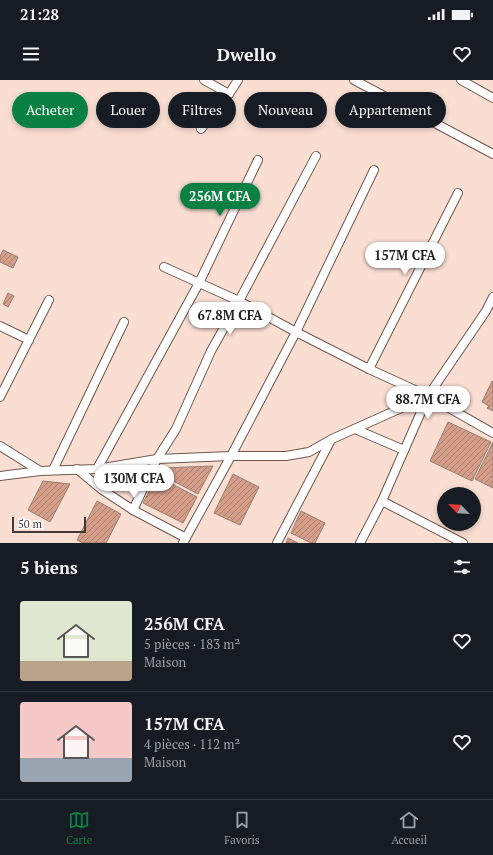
<!DOCTYPE html>
<html lang="fr">
<head>
<meta charset="utf-8">
<style>
	body { margin:0; font-family:"PT Serif",serif; background:#242831; color:#f1f3f6; height:100vh; display:flex; flex-direction:column; font-size:15px; white-space:nowrap }
	* { box-sizing:border-box; margin:0 }
	p { font-size:13px; color:#9ea1a6 }
	.icon { flex:none; width:22px; height:22px; fill:none; stroke:currentColor; stroke-width:2; stroke-linecap:round; stroke-linejoin:round }
	.map { position:relative; height:463px; overflow:hidden }
	.details { display:flex; flex-direction:column; background:#171b24; flex:1 }
	.details>* { flex:none }
	.guide { position:absolute; left:12px; top:12px; width:469px; height:36px; display:flex; gap:8px }
	.needle { width:26px; rotate:295deg }
	.controls { position:absolute; left:437px; top:407px; display:grid; gap:8px }
	.controls a { display:grid; place-items:center; width:44px; height:44px; border-radius:50%; background:#171b24; box-shadow:0 2px 6px #0003; font-size:20px }
	.scale { position:absolute; left:12px; bottom:10px; width:74px; box-sizing:border-box; padding-left:4px; border:2px solid #433834; border-top:0; font-size:11px; line-height:14px; white-space:nowrap; color:#433834; -webkit-text-stroke:3px #fff; paint-order:stroke }
	.price { position:absolute; translate:-50% -34px; padding:0 9px; border-radius:14px; background:#fff; color:#222; font-size:13px; line-height:26px; filter:drop-shadow(0 1px 2px #0008) }
	.price::after { content:''; position:absolute; left:50%; top:24px; width:12px; height:9px; margin-left:-6px; background:inherit; clip-path:polygon(0 0,100% 0,50% 100%) }
	.price.active { background:#0b8043; color:#fff }
	ul { padding:0; list-style:none }
	li { display:flex; align-items:center; gap:12px; height:100px; padding:0 20px }
	li+li { border-top:1px solid #363941 }
	li span { display:grid; place-items:center; flex:none; width:112px; height:80px; border-radius:4px; color:#555 }
	li>.icon { margin-inline-start:auto }
	span .icon { width:48px; height:48px; fill:#fffc; stroke-width:1 }
	li b { font-size:17px }
	h2 { display:flex; justify-content:space-between; align-items:center; height:48px; padding:0 20px; font-size:17px }
	.tag { padding:0 14px; border-radius:18px; background:#171b24; box-shadow:0 2px 6px #0003; font-size:14px; line-height:36px }
	.tag.active { background:#0b8043; color:#fff }
	.status { display:flex; justify-content:space-between; align-items:center; height:28px; padding:0 20px; background:#171b24; direction:ltr }
	.status svg { height:11px; fill:currentColor }
	header { display:flex; justify-content:space-between; align-items:center; height:52px; padding:0 20px; background:#171b24; font-size:18px; font-weight:800 }
	.tab-bar { display:flex; justify-content:space-around; align-items:center; height:56px; border-top:1px solid #363941; background:#171b24; font-size:11px; color:#9ea1a6 }
	.tab-bar a { display:grid; justify-items:center; gap:2px }
	.tab-bar .active { color:#0b8043 }
	.map>svg:first-child { display:block }
</style>
</head>
<body>
<div class="status"><b>21:28</b><svg viewBox="0 0 49 12"><path d="M0 12V9h3v3zM5 12V6h3v6zM10 12V3h3v9zM15 12V0h3v12zM26 1h20v11H26zM47 4h2v5h-2z"/></svg></div>
<header><svg class="icon" aria-label="menu" viewBox="0 0 24 24"><path d="M4 6h16M4 12h16M4 18h16"/></svg>Dwello<svg class="icon" aria-label="heart" viewBox="0 0 24 24"><path d="M12 20l-8-8c-3-5 5-10 8-4 3-6 11-1 8 4z"/></svg></header>
<div class="map">
<svg width="493" height="463" viewBox="0 0 493 463">
	<defs>
		<pattern id="building-hatch" width="6" height="6" patternUnits="userSpaceOnUse"><rect width="6" height="6" fill="#d39d87"/><path d="M-1 1l2-2M0 6l6-6M5 7l2-2" fill="none" stroke="#ad816f"/></pattern>
	</defs>
	<rect width="100%" height="100%" fill="#faded2"/>
	<g fill="url(#building-hatch)" stroke="#987f74">
		<polygon points="3,170 18,177 13,188 0,182 0,176"/>
		<polygon points="8,213 14,216 8,227 3,224"/>
		<polygon points="492,301 493,302 493,331 487,328 489,326 482,322"/>
		<polygon points="448,342 491,362 472,401 430,381"/>
		<polygon points="493,362 493,408 475,399"/>
		<polygon points="213,386 198,414 160,394 163,388"/>
		<polygon points="233,394 259,407 240,445 214,433"/>
		<polygon points="157,396 197,417 183,443 143,423"/>
		<polygon points="43,401 70,404 50,442 28,430"/>
		<polygon points="97,421 121,434 106,463 83,463 77,460"/>
		<polygon points="301,431 325,443 315,463 311,463 291,453"/>
		<polygon points="288,458 298,463 286,463"/>
	</g>
	<g fill="none" stroke-linecap="round" stroke-linejoin="round">
		<g stroke="#6f574e" stroke-width="10">
			<g id="street">
				<polyline points="204,0 229,14"/>
				<polyline points="354,0 493,74"/>
				<polyline points="461,0 493,18"/>
				<polyline points="201,49 229,14 238,0"/>
				<polyline points="164,187 239,221 296,252 369,289 428,316 493,353"/>
				<polyline points="0,246 29,260"/>
				<polyline points="369,289 458,113"/>
				<polyline points="0,317 49,220"/>
				<polyline points="355,349 404,370"/>
				<polyline points="0,366 40,391"/>
				<polyline points="77,389 101,409 133,430 186,458"/>
				<polyline points="97,389 199,203 258,80"/>
				<polyline points="53,390 124,242"/>
				<polyline points="0,396 40,391 97,389 157,379 231,376 286,376 309,372 332,359 428,316"/>
				<polyline points="382,421 463,463"/>
				<polyline points="133,430 157,379 176,349 211,271 239,221 316,76"/>
				<polyline points="183,463 231,376 296,252 374,90"/>
				<polyline points="277,463 331,360"/>
				<polyline points="360,463 382,421 428,316 486,231 493,217"/>
			</g>
		</g>
		<use href="#street" stroke="#fff" stroke-width="8"/>
	</g>
</svg>
<div class="controls">
<a><svg class="needle" viewBox="-14 -14 28 28"><path d="M0-13l5 13h-10z" fill="#e53935"/><path d="M0 13l5-13h-10z" fill="#9ea1a6"/></svg></a>
</div>
<div class="scale">50 m</div>
<b class="price active" style="left:220px;top:137px">256M CFA</b>
<b class="price" style="left:405px;top:196px">157M CFA</b>
<b class="price" style="left:230px;top:256px">67.8M CFA</b>
<b class="price" style="left:428px;top:340px">88.7M CFA</b>
<b class="price" style="left:134px;top:419px">130M CFA</b>
<div class="guide">
<a class="tag active">Acheter</a>
<a class="tag">Louer</a>
<a class="tag">Filtres</a>
<a class="tag">Nouveau</a>
<a class="tag">Appartement</a>
</div>
</div>
<section class="details">
<h2>5 biens<svg class="icon" aria-label="filters" viewBox="0 0 24 24"><path d="M4 7h16M4 17h16"/><circle cx="9" cy="7" r="2"/><circle cx="15" cy="17" r="2"/></svg></h2>
<ul>
<li><span style="background:linear-gradient(#dfe7d0 75%,#b9a48a 0)"><svg class="icon" aria-label="home" viewBox="0 0 24 24"><path d="M3 11l9-7 9 7M6 9v11h12V9"/></svg></span><div><b>256M CFA</b><p>5 pièces · 183 m²</p><p>Maison</p></div><svg class="icon" aria-label="heart" viewBox="0 0 24 24"><path d="M12 20l-8-8c-3-5 5-10 8-4 3-6 11-1 8 4z"/></svg></li>
<li><span style="background:linear-gradient(#f6c9c9 70%,#9aa5b1 0)"><svg class="icon" aria-label="home" viewBox="0 0 24 24"><path d="M3 11l9-7 9 7M6 9v11h12V9"/></svg></span><div><b>157M CFA</b><p>4 pièces · 112 m²</p><p>Maison</p></div><svg class="icon" aria-label="heart" viewBox="0 0 24 24"><path d="M12 20l-8-8c-3-5 5-10 8-4 3-6 11-1 8 4z"/></svg></li>
</ul>
</section>
<nav class="tab-bar">
<a class="active"><svg class="icon" aria-label="map" viewBox="0 0 24 24"><path d="M3 6l6-2 6 2 6-2v14l-6 2-6-2-6 2zM9 4v14M15 6v14"/></svg>Carte</a>
<a><svg class="icon" aria-label="saved" viewBox="0 0 24 24"><path d="M7 4h10v16l-5-4-5 4z"/></svg>Favoris</a>
<a><svg class="icon" aria-label="home" viewBox="0 0 24 24"><path d="M3 11l9-7 9 7M6 9v11h12V9"/></svg>Accueil</a>
</nav>
</body>
</html>
